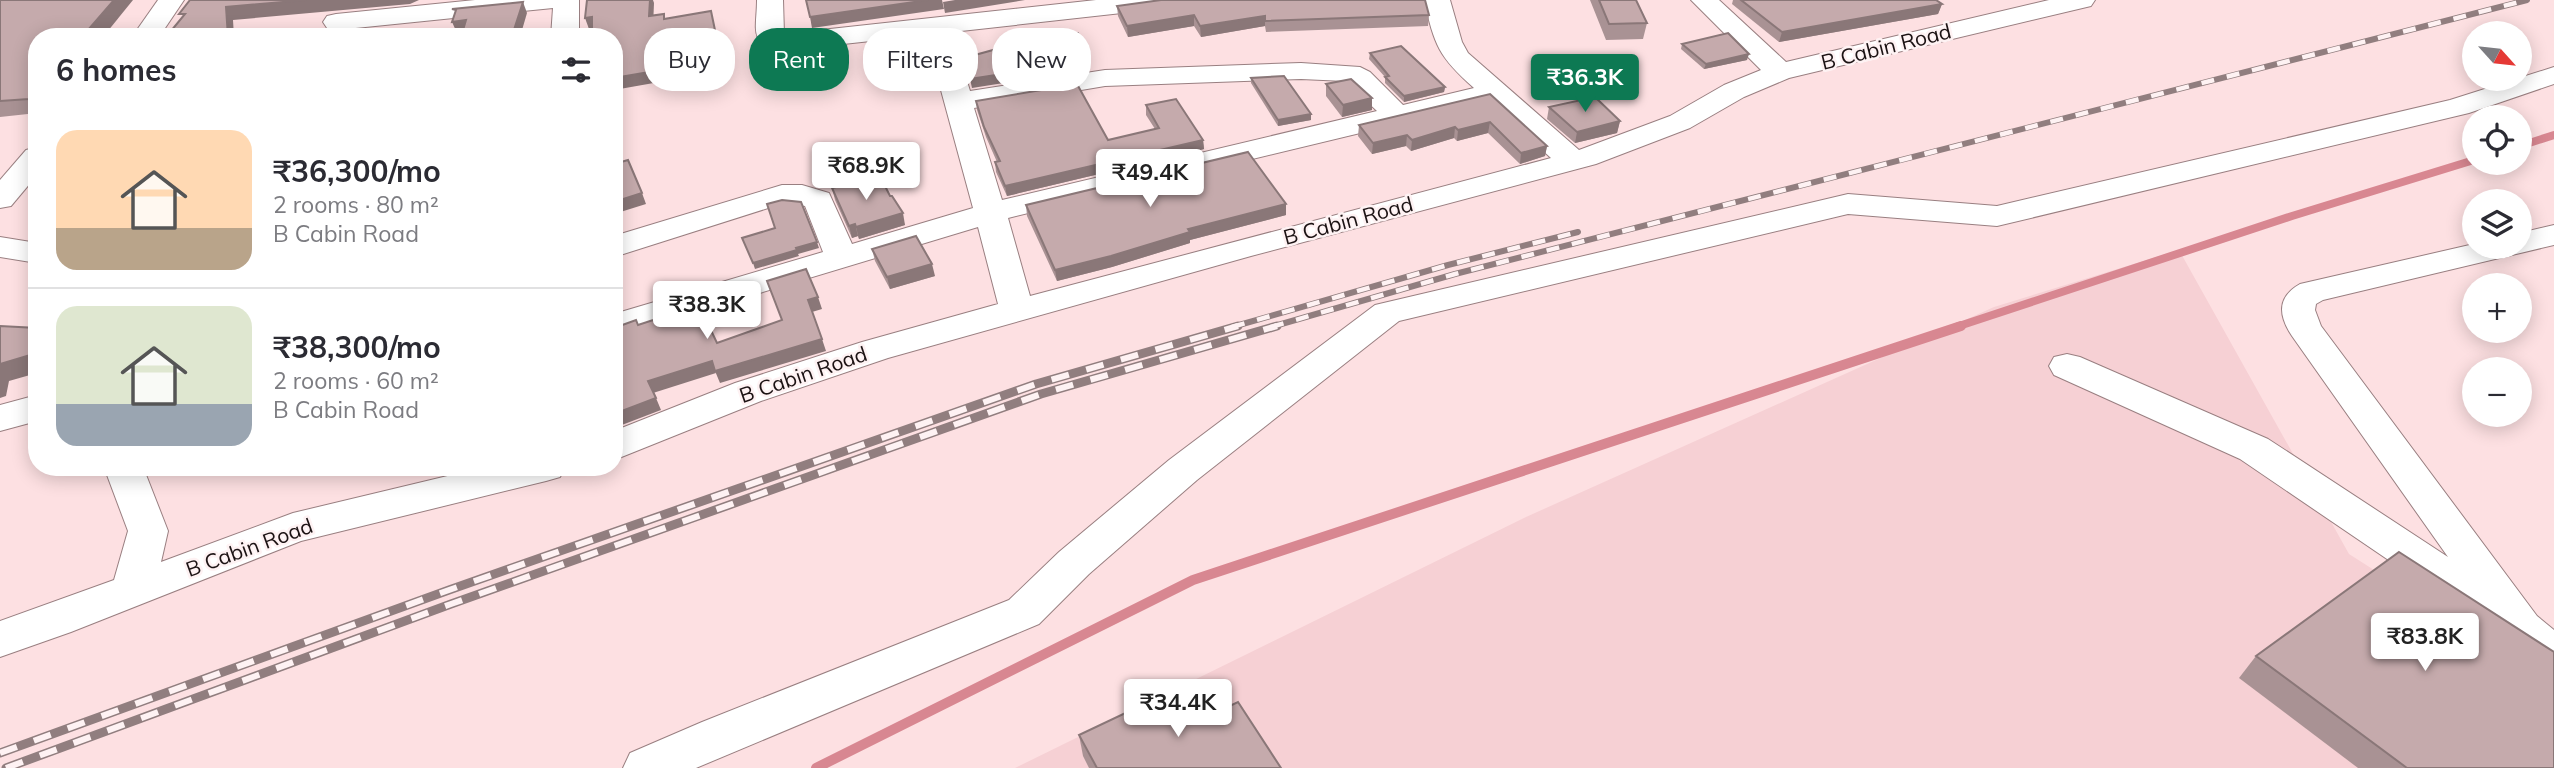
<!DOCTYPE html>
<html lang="en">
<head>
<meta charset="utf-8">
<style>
	body { margin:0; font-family:Mulish,sans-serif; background:#f7f7f7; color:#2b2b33; height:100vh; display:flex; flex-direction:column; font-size:26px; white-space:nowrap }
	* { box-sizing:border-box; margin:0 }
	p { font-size:23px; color:#7c7c81 }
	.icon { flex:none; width:38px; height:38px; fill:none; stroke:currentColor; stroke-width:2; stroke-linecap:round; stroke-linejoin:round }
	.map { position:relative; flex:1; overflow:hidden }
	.details { position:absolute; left:28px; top:28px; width:595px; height:448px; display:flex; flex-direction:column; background:#fff; border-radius:28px; box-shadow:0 4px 18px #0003 }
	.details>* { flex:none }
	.top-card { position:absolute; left:644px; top:28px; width:665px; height:63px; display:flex; gap:14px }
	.needle { width:46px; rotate:117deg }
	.fabs { position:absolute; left:2462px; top:21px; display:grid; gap:14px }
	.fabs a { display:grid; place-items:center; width:70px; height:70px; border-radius:50%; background:#fff; box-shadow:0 4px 18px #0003; font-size:35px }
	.price { position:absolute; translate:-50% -60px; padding:0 16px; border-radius:7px; background:#fff; color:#222; font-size:23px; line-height:46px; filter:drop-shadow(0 2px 4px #0008) }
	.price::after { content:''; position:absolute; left:50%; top:42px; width:21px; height:16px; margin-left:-10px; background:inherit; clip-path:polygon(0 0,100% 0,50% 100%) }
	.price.active { background:#0d7953; color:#fff }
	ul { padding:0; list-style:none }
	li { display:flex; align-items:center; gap:21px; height:175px; padding:0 28px }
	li+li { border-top:2px solid #e1e1e2 }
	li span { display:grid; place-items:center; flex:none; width:196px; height:140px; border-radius:21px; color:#555 }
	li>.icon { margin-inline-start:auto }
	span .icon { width:84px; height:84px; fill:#fffc; stroke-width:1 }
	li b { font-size:30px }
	h2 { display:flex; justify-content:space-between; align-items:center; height:84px; padding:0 28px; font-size:30px }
	.tag { padding:0 24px; border-radius:28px; background:#fff; box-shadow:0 4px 18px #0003; font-size:24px; line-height:63px }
	.tag.active { background:#0d7953; color:#fff }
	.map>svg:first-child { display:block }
</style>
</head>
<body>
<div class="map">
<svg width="2554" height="768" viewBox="0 0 2554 768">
	<rect width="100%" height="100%" fill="#fde0e2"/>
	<polygon fill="#f6d0d4" points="2179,250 2349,554 2554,685 2554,768 1015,768 1526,517 1994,307"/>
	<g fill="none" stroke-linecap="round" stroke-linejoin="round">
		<g stroke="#d88791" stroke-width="8">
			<polyline points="2520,146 2554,135"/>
			<polyline points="1956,327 2292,216 2474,160"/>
		</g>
		<polyline stroke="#d88791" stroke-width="10" points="816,768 1193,580 1961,326"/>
		<g stroke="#997f81" stroke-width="2">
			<g id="minor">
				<polygon points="158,0 184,0 159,37 132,37"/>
				<polygon points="475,0 579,0 579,37 551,37 553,8 336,30 327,28 323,22 327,16 336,14"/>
				<path d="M757,0H783L784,34L1096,0H1180L1176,6L1167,8L952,32L970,91L1105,70L1301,63L1360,67L1370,72L1403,105L1474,88C1438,56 1435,46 1424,0H1450L1462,42L1468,53L1579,150L1670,116L1724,85L1761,70L1691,0H1719L1786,62L2049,0H2095L2091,6L1789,78L1744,97L1690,128L1596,164L1251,256L888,358L761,401L614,460V431L735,383L862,342L998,304L978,227L614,337V314L823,252L805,206L784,203L614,257V236L782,185H802L829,193L852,244L973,208L926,35L779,51C748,43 757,28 757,0ZM1301,79L1345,81L1377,111L1002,200L974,108L1105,86ZM1489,102L1551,158L1030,296L1008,218Z"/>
				<polygon points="2554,67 2554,84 2469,113 1997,226 1848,214 1399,321 1197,480 1089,574 1039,624 696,768 623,768 630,753 702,722 1009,600 1059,552 1169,460 1375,305 1848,194 1997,206 2450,100"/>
				<polygon points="37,147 37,175 11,206 0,208 0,180 26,150"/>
				<path d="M2554,225V245L2323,300L2316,304L2315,310L2321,326L2537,616L2554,630V675C2524,665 2513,636 2487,627L2240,459L2054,375L2049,366L2054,357L2067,354L2080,357L2268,439L2448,557L2292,336C2278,315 2277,297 2300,284L2474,244V247H2520V233Z"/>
				<polygon points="0,237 37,243 37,263 0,257"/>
				<polygon points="37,395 37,421 0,431 0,405"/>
				<polygon points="104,467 143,467 168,531 161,562 293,513 485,467 565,467 560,477 546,481 301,541 71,632 0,657 0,621 114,580 128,531"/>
			</g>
		</g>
		<use href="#minor" fill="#fff" fill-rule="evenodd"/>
		<g stroke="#917e7f" stroke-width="6">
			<g id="rail-far1">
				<polyline points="1232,327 1448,265 1578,232"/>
				<polyline points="1271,327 1455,274 2527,0"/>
			</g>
		</g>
		<g stroke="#917e7f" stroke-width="9">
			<g id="rail">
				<polyline points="0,753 449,590 1036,384 1238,326"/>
				<polyline points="6,768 451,604 1041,394 1277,326"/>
			</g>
		</g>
		<use href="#rail-far1" stroke="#fef2f3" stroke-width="4.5" stroke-dasharray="13" stroke-linecap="butt"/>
		<use href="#rail" stroke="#fef2f3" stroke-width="6" stroke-dasharray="18" stroke-linecap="butt"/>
	</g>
	<g fill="#a99294">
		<polygon points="0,0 37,37 37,113 0,117"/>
		<polygon points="1590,0 1636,0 1647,23 1643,39 1606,40"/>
		<polygon points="1733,0 1936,0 1942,4 1938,14 1779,42 1732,4"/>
		<polygon points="1117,6 1429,15 1428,26 1266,32 1265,26 1201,37 1194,26 1128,37 1118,16"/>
		<polygon points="1682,44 1747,60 1704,69 1681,49"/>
		<polygon points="1370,53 1445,87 1444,92 1404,102 1385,83 1385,77 1369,59"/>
		<polygon points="1251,78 1311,120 1278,126 1251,83"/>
		<polygon points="1326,84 1372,110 1342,117 1326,96"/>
		<polygon points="1490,94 1547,146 1545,156 1520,164 1488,133 1457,141 1454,138 1411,151 1406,146 1372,154 1358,136 1359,125"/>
		<polygon points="976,101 1108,140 1155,129 1146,115 1146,105 1203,140 1204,149 1007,196 996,172 995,162 997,162 986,137 977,110"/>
		<polygon points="1549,107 1620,121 1617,133 1575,143 1547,119"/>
		<polygon points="832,188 890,196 905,225 859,239 858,236 852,238 835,200"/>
		<polygon points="1286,204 1286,215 1190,240 1190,243 1112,267 1057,281 1027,216 1026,205"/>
		<polygon points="872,249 935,276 890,289 875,261"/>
		<polygon points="2256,656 2554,768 2358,768 2239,678"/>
		<polygon points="1196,722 1281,768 1089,768 1083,756 1079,735"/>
	</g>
	<g fill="#8a7778">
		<polygon points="114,0 133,0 103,37 82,37"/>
		<polygon points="306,0 419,0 410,4 233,20 234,37 228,37 226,7"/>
		<polygon points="650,0 653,0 654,3 653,27 649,16"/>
		<polygon points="928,0 942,0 944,9 812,28 810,17"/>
		<polygon points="955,0 1025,0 945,13 943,2"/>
		<polygon points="523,2 527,13 520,37 515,37 513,33"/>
		<polygon points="1942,4 1938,14 1779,42 1782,32"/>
		<polygon points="711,11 719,46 664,56 665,81 614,90 614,78"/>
		<polygon points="1194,15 1194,26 1128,37 1127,26"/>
		<polygon points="1265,16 1265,26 1201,37 1200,26"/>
		<polygon points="592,17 596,28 589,29 585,18"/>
		<polygon points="466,20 471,31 457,33 452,22"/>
		<polygon points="1749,54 1747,60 1704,69 1706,64"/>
		<polygon points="1088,59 1089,68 1067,71 1067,73 972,88 970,79"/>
		<polygon points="1445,87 1444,92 1404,102 1404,96"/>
		<polygon points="37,89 37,110 29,99"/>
		<polygon points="1372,98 1372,110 1342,117 1343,105"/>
		<polygon points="1311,114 1311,120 1278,126 1278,120"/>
		<polygon points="1620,121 1617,133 1575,143 1577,132"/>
		<polygon points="1490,122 1488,133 1457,141 1458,130"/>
		<polygon points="1455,127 1454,138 1411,151 1412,140"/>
		<polygon points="1407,135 1406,146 1372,154 1373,143"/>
		<polygon points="1203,140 1204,149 1007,196 1005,186"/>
		<polygon points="1547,146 1545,156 1520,164 1521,153"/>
		<polygon points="642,193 646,204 614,214 614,202"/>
		<polygon points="1286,204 1286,215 1190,240 1190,243 1112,267 1057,281 1055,270 1188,229"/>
		<polygon points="903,213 905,225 859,239 856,227"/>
		<polygon points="855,224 858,236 852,238 849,226"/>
		<polygon points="817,242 819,248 798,254 799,256 755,269 753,263 796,248"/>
		<polygon points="932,264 935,276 890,289 887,277"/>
		<polygon points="818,297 822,309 812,312 808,300"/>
		<polygon points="822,339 826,351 720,383 715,371"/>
		<polygon points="37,353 37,373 9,381 6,396 0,398 0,364"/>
		<polygon points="712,361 716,373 653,393 648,381"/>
		<polygon points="656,398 661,410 614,428 614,414"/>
	</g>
	<g fill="#c5aaac" stroke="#8a7778" stroke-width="2">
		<polygon points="0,0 114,0 82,37 37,37 37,89 29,99 0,101"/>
		<polygon points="190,0 306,0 226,7 228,37 166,37 185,14 179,14"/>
		<polygon points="587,0 650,0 649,16 664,14 664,19 711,11 716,35 660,45 661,70 614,78 614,37 592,37 592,17 585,18"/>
		<polygon points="806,0 928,0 810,17"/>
		<polygon points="1161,0 1425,0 1429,15 1265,21 1265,16 1200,26 1194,15 1127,26 1117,6"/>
		<polygon points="1599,0 1636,0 1647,23 1609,24"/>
		<polygon points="1741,0 1936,0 1942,4 1782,32"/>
		<polygon points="523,2 513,33 518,32 517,37 461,37 466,20 452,22 456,10 452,9"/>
		<polygon points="1078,33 1088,59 1065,62 1066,64 970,79 964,58 1022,42"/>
		<polygon points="1728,33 1749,54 1706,64 1682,44"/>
		<polygon points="1401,46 1445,87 1404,96 1385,77 1389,76 1370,53"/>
		<polygon points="1284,76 1311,114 1278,120 1251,78"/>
		<polygon points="1351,79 1372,98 1343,105 1326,84"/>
		<polygon points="1077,84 1108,140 1159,128 1146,105 1176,99 1203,140 1005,186 995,162 1000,161 984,127 976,101"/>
		<polygon points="1490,94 1547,146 1521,153 1490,122 1458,130 1455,127 1412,140 1407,135 1373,143 1359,125"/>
		<polygon points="1595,97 1620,121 1577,132 1549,107"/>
		<polygon points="1248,152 1286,204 1188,229 1190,232 1111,256 1055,270 1026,205"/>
		<polygon points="628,160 642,193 614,202 614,164"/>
		<polygon points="880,176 890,196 892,196 903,213 856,227 855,224 849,226 832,188"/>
		<polygon points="782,200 801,202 817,242 796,248 797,250 753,263 742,238 775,228 767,204"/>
		<polygon points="916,236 932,264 887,277 872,249"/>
		<polygon points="806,269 818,297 808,300 822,339 715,371 712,361 648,381 656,398 614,414 614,328 636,320 638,325 699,305 717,343 782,320 767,281"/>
		<polygon points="0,326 37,328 37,353 0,364"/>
		<polygon points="2399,552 2554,652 2554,768 2407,768 2256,656"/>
		<polygon points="1176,689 1196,722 1238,702 1281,768 1097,768 1079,735"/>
	</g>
	<g text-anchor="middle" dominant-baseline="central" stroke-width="5" stroke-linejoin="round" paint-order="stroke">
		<g font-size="21" fill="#1c1314" stroke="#fef2f3">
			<text transform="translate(1886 46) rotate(-14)">B Cabin Road</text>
			<text transform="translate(1348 220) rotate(-15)">B Cabin Road</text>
			<text transform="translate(803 374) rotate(-19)">B Cabin Road</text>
			<text transform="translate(249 547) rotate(-20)">B Cabin Road</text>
		</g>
	</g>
</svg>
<div class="fabs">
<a><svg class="needle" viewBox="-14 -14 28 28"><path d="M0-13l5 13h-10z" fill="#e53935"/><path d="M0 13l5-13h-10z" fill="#7c7c81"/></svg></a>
<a><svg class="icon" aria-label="locate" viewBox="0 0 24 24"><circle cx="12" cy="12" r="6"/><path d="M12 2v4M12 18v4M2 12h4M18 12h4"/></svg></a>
<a><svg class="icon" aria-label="layers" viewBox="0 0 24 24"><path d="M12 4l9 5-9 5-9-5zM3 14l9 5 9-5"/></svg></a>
<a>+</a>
<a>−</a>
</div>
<b class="price active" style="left:1585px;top:114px">₹36.3K</b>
<b class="price" style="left:866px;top:202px">₹68.9K</b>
<b class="price" style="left:1150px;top:209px">₹49.4K</b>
<b class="price" style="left:707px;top:341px">₹38.3K</b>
<b class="price" style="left:2425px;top:673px">₹83.8K</b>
<b class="price" style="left:1178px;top:739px">₹34.4K</b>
<div class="top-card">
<a class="tag">Buy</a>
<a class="tag active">Rent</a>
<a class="tag">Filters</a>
<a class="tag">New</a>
</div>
<section class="details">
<h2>6 homes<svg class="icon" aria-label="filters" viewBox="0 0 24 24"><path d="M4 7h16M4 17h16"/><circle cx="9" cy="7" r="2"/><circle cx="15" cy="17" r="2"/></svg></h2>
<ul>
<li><span style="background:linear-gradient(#ffd9b3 70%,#b9a48a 0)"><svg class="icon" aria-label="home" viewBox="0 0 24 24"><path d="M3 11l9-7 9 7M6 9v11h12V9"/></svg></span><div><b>₹36,300/mo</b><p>2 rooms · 80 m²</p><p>B Cabin Road</p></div></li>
<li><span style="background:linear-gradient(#dfe7d0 70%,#9aa5b1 0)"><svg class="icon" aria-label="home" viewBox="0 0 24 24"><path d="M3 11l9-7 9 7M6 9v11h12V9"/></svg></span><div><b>₹38,300/mo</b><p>2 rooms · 60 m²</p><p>B Cabin Road</p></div></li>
</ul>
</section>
</div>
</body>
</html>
